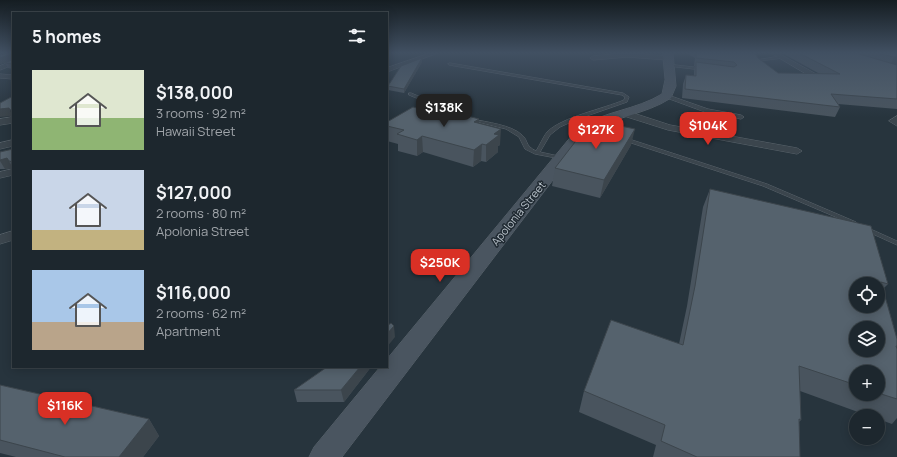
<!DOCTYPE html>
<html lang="en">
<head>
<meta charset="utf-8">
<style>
	body { margin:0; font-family:Manrope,sans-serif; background:#252f36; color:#f1f3f6; height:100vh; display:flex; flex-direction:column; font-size:15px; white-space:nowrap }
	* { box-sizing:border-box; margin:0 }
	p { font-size:13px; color:#a0a5aa }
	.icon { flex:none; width:22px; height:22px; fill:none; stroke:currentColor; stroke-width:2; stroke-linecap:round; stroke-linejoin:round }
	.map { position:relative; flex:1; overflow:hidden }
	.panel { position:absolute; left:12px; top:12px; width:376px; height:356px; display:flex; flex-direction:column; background:#1d272e; border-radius:0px; box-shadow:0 2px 10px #0003,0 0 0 1px #3b444a }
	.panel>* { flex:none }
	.fabs { position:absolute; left:849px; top:277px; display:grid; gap:8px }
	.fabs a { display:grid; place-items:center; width:36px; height:36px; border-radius:50%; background:#1d272e; box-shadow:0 2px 10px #0003,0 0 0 1px #3b444a; font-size:20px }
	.price { position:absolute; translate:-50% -34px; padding:0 9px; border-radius:8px; background:#d93025; color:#fff; font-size:13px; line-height:26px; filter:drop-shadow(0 1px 2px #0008) }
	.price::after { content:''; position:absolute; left:50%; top:24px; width:12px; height:9px; margin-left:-6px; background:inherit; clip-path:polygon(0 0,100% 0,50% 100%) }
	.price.active { background:#222; color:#fff }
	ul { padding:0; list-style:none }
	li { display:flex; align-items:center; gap:12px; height:100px; padding:0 20px }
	li span { display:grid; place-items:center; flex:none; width:112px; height:80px; border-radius:0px; color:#555 }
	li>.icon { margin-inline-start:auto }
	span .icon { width:48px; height:48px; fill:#fffc; stroke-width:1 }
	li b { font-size:17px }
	h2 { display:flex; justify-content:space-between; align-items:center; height:48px; padding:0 20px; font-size:17px }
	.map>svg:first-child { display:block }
</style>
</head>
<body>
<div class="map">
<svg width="897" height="457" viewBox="0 0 897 457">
	<rect width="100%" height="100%" fill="#27343d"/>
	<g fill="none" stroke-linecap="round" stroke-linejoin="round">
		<g stroke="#59636b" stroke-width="1">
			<g id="service">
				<polygon points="782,56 784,57 783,58 759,61 757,60"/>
				<path d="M450,63L623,93L629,97L627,102L578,119L560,127L550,135L540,152L563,157V158L561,159L535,154L525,149L519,137L506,129L470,120L472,119C486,122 512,125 522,135C529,141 524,145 536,151C540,145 543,137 547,132C562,117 603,109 624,100L625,97L622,95L449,65L448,64Z"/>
				<polygon points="667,64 702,68 704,69 702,70 668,66 667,66"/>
				<polygon points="409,93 411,93 466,116 463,117 409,95"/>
				<polygon points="622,138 626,138 767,184 856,222 857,223 854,225 852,224 763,186 622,140"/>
				<polygon points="866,227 897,241 897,245 864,230 863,229 864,228"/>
			</g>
		</g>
		<g stroke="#59636b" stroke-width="1">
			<polygon id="pedestrian" points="664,95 668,95 708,109 741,115 744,117 741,119 705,112 664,97"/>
		</g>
		<g stroke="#59636b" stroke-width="1">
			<g id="minor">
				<polygon points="430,53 438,53 387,72 387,68"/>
				<polygon points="627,53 668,56 671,58 668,60 627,57 593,60 590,58 593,56"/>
				<polygon points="771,53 778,53 827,80 820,82"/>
				<polygon points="13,61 13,65 0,70 0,66"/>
				<polygon points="0,74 13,75 13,79 0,78"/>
				<polygon points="627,111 670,125 797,148 802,151 797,154 668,130 624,116 624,112"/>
				<polygon points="897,116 897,126 889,121"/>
				<polygon points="13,117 13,123 0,125 0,119"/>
				<polygon points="13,140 13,146 0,149 0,143"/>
				<polygon points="13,169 13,175 0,178 0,172"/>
				<polygon points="13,231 13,240 0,244 0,235"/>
			</g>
		</g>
		<g stroke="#59636b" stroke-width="1">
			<path id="secondary" d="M663,53H673L676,86L671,98C645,115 613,116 588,134L342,457H309L314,447L380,367H387V359L578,128C604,111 636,110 662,94L665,80Z"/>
		</g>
		<use href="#service" fill="#3b454d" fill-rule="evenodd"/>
		<use href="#pedestrian" fill="#3b454d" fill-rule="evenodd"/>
		<use href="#minor" fill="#3b454d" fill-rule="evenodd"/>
		<use href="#secondary" fill="#4a5560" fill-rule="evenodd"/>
	</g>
	<g fill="#49545e" fill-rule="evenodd">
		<polygon points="13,53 13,69 8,68 5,63 6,62 0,64 0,55"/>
		<polygon points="686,53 755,53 758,58 778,73 820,74 782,53 897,53 897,64 896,64 897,65 897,109 838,104 840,107 835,117 682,98 683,84 686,75 694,76 694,71 695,66 694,66 695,58"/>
		<polygon points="422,62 404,93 388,90 388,86"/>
		<polygon points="436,113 478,123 500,145 498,146 498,152 486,162 481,161 473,167 423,152 417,156 398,151 398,144 387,141 387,122"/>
		<polygon points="631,145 600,198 552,186 555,168"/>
		<polygon points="13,149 13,168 5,169 0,169 0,152"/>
		<path d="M710,189L888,284L883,289L897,339V418L892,424L878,419V416H869L800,391L801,420L799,422L800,457H653L656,445L579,412L584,391L679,344L687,306L703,207ZM856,372H878V394H856Z"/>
		<polygon points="327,367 371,367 344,402 297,402 294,390"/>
		<polygon points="0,385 149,419 159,436 143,457 16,457 0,453"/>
	</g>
	<g fill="#3c454c">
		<polygon points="11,54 13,60 0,64 0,58"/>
		<polygon points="894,57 897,57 897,64 890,66"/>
		<polygon points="422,58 422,62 404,93 404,89"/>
		<polygon points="9,108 13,116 0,117 0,109"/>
		<polygon points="13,109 13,115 10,110"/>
		<polygon points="479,119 478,134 474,122"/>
		<polygon points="501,129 500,145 498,146 498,152 486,162 486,145 494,134"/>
		<polygon points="635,129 631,145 600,198 604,180"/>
		<polygon points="422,136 423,152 417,156 417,140"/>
		<polygon points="482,144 481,161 473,167 474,150"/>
		<polygon points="7,158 13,168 5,169 0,161 0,160"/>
		<polygon points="394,326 395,337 387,347 387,334"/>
		<polygon points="360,367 371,367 344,402 341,390"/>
		<polygon points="149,419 159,436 143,457 119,457"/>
	</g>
	<g fill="#55626d" stroke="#3c454c" fill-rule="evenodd">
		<polygon points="7,53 13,53 13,64 5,63 11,60 11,54 0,58 0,55"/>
		<polygon points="696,53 755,53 758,58 778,73 840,74 799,53 856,53 897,65 897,99 831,94 840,107 685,89 686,75 696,76 696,62 734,67 737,65 734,62 696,58"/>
		<polygon points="876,53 897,53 897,57 894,57"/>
		<polygon points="422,58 404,89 388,86 401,66"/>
		<polygon points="13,96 13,109 10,110 9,108 0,109 0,103"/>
		<polygon points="413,107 436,113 441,109 479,119 474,122 501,129 494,134 499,135 486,145 482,144 474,150 422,136 417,140 397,134 404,130 387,126 387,122"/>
		<polygon points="592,120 635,129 604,180 555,168"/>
		<polygon points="13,149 13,162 9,161 7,158 0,160 0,152"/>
		<path d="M710,189L871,226L888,284L881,282L897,339V346H896L897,349V399L878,393V372H856V385L799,366L801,420L799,419L800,457H697L661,441L665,425L584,391L611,320L683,345L695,286ZM856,284H878V306H856ZM856,328H878V350H856Z"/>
		<polygon points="391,323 394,326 387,334 387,326"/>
		<polygon points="327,367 360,367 341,390 294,390"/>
		<polygon points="0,385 149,419 119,457 65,457 0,440"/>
	</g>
	<linearGradient id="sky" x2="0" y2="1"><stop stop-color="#151d22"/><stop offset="0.45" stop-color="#415062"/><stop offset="1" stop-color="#415062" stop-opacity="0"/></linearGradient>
	<rect width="897" height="117" fill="url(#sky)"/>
	<g text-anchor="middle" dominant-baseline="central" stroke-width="3" stroke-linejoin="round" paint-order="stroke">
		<g font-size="11" fill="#b7c0c8" stroke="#202a32">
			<text transform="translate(518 213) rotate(-51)">Apolonia Street</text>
		</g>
	</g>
</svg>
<div class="fabs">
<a><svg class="icon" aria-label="locate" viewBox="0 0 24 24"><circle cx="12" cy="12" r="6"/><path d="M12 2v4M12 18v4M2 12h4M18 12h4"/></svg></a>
<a><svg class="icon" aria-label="layers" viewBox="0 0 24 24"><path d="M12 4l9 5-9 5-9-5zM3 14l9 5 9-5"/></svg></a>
<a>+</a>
<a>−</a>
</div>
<b class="price active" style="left:444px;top:128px">$138K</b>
<b class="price" style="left:708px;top:146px">$104K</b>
<b class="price" style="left:596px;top:150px">$127K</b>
<b class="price" style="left:440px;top:283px">$250K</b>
<b class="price" style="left:65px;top:426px">$116K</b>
<section class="panel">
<h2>5 homes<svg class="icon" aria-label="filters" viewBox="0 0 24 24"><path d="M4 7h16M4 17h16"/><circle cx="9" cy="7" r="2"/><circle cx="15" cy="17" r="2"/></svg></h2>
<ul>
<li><span style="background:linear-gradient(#dfe7d0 60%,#8fb573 0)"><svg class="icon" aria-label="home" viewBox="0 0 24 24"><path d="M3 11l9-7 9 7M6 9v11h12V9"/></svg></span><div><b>$138,000</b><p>3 rooms · 92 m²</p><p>Hawaii Street</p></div></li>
<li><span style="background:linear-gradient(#c9d6e8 75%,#c2b280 0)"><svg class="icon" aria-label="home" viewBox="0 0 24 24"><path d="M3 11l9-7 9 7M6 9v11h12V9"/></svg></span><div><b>$127,000</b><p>2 rooms · 80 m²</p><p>Apolonia Street</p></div></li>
<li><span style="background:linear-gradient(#a9c7e8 65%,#b9a48a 0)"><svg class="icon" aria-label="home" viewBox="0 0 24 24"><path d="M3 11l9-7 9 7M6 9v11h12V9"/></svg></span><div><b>$116,000</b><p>2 rooms · 62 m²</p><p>Apartment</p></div></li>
</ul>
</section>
</div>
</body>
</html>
